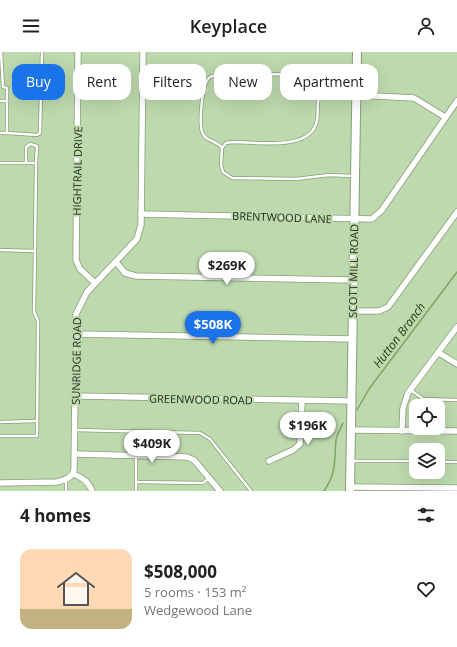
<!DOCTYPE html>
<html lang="en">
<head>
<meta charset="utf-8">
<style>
	body { margin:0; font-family:"Open Sans",sans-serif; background:#f2f2f2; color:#222; height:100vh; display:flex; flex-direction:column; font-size:15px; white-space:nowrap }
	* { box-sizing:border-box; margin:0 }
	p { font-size:13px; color:#767676 }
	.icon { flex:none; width:22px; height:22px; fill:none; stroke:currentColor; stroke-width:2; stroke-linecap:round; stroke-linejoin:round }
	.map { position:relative; height:439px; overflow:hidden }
	.sheet { display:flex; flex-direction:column; background:#fff; flex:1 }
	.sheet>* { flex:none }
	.guide { position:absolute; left:12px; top:12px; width:433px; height:36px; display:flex; gap:8px }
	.tools { position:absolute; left:409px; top:347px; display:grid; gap:8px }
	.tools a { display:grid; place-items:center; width:36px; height:36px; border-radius:8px; background:#fff; box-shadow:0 4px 16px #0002; font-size:20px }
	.price { position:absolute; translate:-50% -34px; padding:0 9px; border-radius:14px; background:#fff; color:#222; font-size:13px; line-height:26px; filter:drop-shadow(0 1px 2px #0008) }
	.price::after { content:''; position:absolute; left:50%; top:24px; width:12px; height:9px; margin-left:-6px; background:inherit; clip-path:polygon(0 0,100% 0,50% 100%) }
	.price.active { background:#1a73e8; color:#fff }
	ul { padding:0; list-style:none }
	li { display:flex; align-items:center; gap:12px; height:100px; padding:0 20px }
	li span { display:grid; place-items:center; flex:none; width:112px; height:80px; border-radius:12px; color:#555 }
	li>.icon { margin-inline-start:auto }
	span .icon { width:48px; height:48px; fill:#fffc; stroke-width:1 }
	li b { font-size:17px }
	h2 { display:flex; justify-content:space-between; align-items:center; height:48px; padding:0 20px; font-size:17px }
	.pill { padding:0 14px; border-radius:12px; background:#fff; box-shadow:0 4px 16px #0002; font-size:14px; line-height:36px }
	.pill.active { background:#1a73e8; color:#fff }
	header { display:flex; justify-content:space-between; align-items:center; height:52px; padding:0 20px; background:#fff; font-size:18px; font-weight:600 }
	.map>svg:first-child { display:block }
</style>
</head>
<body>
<header><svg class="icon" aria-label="menu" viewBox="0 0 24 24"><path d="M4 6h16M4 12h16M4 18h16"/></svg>Keyplace<svg class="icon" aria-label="person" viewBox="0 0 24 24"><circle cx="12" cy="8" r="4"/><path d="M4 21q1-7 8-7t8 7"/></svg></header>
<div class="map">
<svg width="457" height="439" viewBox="0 0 457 439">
	<rect width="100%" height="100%" fill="#bed9ae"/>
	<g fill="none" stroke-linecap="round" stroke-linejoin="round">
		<g stroke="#7ca663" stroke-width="1.5">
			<polyline points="357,358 369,337 457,220"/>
			<path d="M324,439C337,420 334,409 336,388C337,382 341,376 343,371"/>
		</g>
		<g stroke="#869f77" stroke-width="4">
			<g id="lane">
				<polyline points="0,49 7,49 7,36 3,35 1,0"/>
				<polyline points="0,81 7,81 7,49"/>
				<polyline points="7,81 37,83 40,81 42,0"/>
				<path d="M222,96C217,89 206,89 203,82C198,73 202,30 210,25C212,24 214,24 216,23L307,22L314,25L324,37"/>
				<polyline points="0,111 36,111 35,199 0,198"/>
				<polyline points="26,111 26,95 30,92 37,94 36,111"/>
				<path d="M353,124L329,123L296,127L232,126L223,120L221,113L222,96L226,91L233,90C256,90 312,100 317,68C319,57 315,46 324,37L356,36"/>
				<polyline points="411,338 423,347 457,348"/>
				<polyline points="0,370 37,369"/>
				<polyline points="75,378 200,381 210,387 251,439"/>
				<polyline points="0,384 37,384 38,269 34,260 35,199"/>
				<polyline points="136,404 136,439"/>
				<polyline points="353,409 416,409"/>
				<polyline points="438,410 457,410"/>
				<polyline points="66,428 66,439"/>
				<polyline points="136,430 203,431 208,427"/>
			</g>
		</g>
		<g stroke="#869f77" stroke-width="7">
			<g id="street">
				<polyline points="78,0 76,208 80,217 94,230"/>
				<polyline points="356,43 414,46 445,65"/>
				<polyline points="141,162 372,167 382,158 457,49"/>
				<polyline points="116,210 125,221 136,224 352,228"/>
				<polyline points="353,259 379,259 388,255 457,160"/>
				<polyline points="75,282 352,287"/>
				<polyline points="439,301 457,312"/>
				<polyline points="74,344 351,349"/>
				<polyline points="351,378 457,379"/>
				<polyline points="402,379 403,356 408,341 457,275"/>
				<polyline points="75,402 187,405 194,408 220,439"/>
				<polyline points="269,409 293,398 300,392 302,349"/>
				<path d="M73,422C82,425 89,430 92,439"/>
				<path d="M0,431L57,430C64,428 72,426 74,418L76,262L87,240L137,187L141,173L143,0"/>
				<polyline points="350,435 457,436"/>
			</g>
		</g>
		<g stroke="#869f77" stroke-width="10">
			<polyline id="secondary" points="350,439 357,0"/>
		</g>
		<use href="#lane" stroke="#fff" stroke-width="2.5"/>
		<use href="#street" stroke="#fff" stroke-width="5.5"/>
		<use href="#secondary" stroke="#fff" stroke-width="8"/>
	</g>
	<g text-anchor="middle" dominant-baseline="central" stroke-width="4" stroke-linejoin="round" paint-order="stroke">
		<g font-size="11" fill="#212b1b" stroke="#bed9ae">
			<text transform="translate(77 119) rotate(-89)">HIGHTRAIL DRIVE</text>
			<text transform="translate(282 165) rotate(2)">BRENTWOOD LANE</text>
			<text transform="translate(353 219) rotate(-89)">SCOTT MILL ROAD</text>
			<text transform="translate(76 309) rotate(-89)">SUNRIDGE ROAD</text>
			<text transform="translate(201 347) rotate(1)">GREENWOOD ROAD</text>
		</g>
		<g font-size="12" font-style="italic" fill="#1f3a09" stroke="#bed9ae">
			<text transform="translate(399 283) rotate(-53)">Hutton Branch</text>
		</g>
	</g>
</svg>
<div class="tools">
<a><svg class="icon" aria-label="locate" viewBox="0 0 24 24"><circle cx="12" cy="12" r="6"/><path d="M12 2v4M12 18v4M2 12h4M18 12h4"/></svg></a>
<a><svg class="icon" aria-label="layers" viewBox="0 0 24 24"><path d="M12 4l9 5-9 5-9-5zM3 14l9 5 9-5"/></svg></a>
</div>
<b class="price" style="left:227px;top:234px">$269K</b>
<b class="price active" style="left:213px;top:293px">$508K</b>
<b class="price" style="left:308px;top:394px">$196K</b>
<b class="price" style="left:152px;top:412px">$409K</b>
<div class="guide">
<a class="pill active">Buy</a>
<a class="pill">Rent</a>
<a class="pill">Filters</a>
<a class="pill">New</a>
<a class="pill">Apartment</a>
</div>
</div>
<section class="sheet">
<h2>4 homes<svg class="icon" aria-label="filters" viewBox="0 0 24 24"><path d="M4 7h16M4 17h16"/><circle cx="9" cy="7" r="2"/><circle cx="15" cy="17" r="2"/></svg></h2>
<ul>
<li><span style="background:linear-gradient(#ffd9b3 75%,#c2b280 0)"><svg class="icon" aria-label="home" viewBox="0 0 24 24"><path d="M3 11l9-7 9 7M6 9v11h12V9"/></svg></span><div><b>$508,000</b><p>5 rooms · 153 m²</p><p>Wedgewood Lane</p></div><svg class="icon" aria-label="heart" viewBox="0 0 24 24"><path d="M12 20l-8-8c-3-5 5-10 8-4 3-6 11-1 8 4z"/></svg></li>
</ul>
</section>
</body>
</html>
